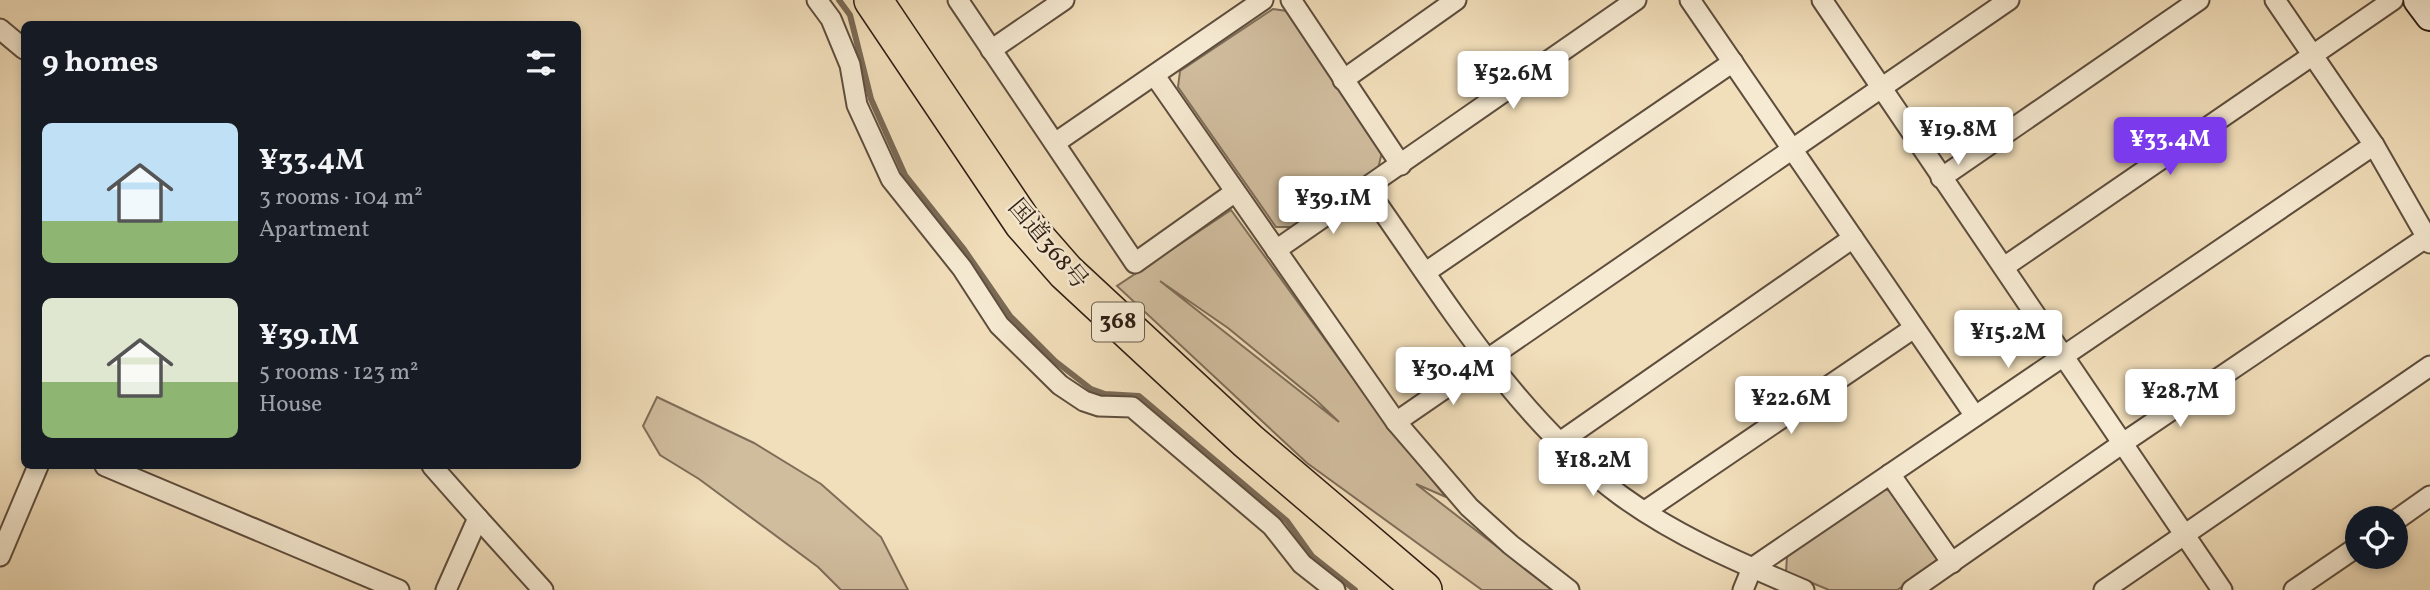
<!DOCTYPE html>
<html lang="en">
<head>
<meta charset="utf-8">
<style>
	body { margin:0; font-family:Vollkorn,"Noto Serif JP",serif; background:#20242c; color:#f1f3f6; height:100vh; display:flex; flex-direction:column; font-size:26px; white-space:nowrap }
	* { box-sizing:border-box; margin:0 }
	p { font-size:23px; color:#9ea1a6 }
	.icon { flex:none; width:38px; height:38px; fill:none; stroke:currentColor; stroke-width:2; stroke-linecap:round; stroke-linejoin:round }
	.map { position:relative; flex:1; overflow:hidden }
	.sheet { position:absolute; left:21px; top:21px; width:560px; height:448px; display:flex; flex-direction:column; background:#171b24; border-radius:10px; box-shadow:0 4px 10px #0003 }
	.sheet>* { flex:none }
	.buttons { position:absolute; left:2345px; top:506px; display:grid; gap:14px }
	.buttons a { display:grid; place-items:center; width:63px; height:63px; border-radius:50%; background:#171b24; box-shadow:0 4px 10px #0003; font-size:35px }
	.price { position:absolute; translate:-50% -60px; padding:0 16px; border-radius:7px; background:#fff; color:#222; font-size:23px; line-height:46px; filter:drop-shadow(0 2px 4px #0008) }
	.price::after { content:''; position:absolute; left:50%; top:42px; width:21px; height:16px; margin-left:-10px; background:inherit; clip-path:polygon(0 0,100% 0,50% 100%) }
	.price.current { background:#7c3aed; color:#fff }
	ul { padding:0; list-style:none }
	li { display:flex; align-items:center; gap:21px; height:175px; padding:0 21px }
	li span { display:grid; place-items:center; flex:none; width:196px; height:140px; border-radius:10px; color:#555 }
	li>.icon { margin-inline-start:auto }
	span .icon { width:84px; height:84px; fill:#fffc; stroke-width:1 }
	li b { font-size:30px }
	h2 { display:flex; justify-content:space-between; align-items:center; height:84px; padding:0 21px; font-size:30px }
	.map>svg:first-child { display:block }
</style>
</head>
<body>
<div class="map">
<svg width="2430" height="590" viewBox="0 0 2430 590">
	<rect width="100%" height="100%" fill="#f1deba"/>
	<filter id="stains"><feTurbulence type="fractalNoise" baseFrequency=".00286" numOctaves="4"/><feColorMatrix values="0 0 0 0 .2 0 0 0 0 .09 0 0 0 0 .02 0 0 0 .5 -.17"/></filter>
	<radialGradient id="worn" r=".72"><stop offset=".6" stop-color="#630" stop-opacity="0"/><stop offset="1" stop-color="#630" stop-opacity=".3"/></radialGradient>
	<g fill="#d0bd9e" stroke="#7e6d58" stroke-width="2" fill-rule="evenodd">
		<polygon points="1273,9 1287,11 1382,152 1378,169 1294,227 1276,227 1178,87 1180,71"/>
		<path d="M1231,210L1379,414L1446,497L1416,484L1553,590H1482L1307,463L1117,286ZM1160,281L1228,328L1316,400L1339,422Z"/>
		<polygon points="657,397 754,443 821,484 881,537 908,590 841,590 818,567 699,479 660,455 643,426"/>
		<polygon points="1884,489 1894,492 1937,553 1937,564 1897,590 1829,590 1786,572 1787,556"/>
	</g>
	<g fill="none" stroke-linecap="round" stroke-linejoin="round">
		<polyline stroke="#7a6955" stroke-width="6" points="839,0 850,15 871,99 905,175 963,248 1010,316 1055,361 1091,389 1105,394 1139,396 1287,521 1312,556 1355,590"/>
		<g stroke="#5e4d3d" stroke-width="23">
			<g id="street">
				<polyline points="817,0 831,19 850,65 857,105 891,179 962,268 999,325 1060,385 1084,401 1099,406 1132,407 1272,526 1302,564 1335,590"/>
				<polyline points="958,0 1135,263 1235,192"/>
				<polyline points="1291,0 1401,165"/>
				<polyline points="1690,0 1975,416"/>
				<polyline points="1822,0 2222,590"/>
				<polyline points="2275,0 2374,145 2430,243"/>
				<polyline points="0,29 24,49"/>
				<polyline points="991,50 1064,0"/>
				<polyline points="1155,76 1396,422 1469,507 1511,545 1569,590"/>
				<polyline points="1343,80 1456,0"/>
				<polyline points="1055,143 1263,0"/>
				<polyline points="1941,178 2199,0"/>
				<path d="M1367,189C1443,296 1513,415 1620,495C1676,536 1740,563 1804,590"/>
				<polyline points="1276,250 1636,0"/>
				<polyline points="2004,267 2393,0"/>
				<polyline points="1426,272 1733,62"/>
				<polyline points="1396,422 2009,0"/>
				<polyline points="1560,442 1853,238"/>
				<polyline points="105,466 399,590"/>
				<polyline points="432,466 478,518 446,590"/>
				<polyline points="1890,474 1952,563"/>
				<polyline points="1645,511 1914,328"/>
				<polyline points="478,518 543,590"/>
				<polyline points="2396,520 2430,496"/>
				<polyline points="0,556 38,466"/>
				<polyline points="1743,590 1752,568 2374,145"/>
				<polyline points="1912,590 2123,443 2427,237"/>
				<polyline points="2104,590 2430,366"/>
				<polyline points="2294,590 2357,547"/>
			</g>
		</g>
		<g stroke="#2d1d13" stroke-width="32">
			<polyline id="secondary" points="2418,0 2430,16"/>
		</g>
		<g stroke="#2d1d13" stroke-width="40">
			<polyline id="highway" points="873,0 1023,223 1066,272 1248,441 1423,590"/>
		</g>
		<use href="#street" stroke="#f6ead2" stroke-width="19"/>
		<use href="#secondary" stroke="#f6ead2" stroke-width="28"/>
		<use href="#highway" stroke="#f1deba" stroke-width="37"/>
	</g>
	<g text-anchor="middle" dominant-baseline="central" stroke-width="5" stroke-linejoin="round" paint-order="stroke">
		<rect fill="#f6ead2" stroke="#695a4c" stroke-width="2" x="1092" y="302.5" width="52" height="39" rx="5"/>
		<g font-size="23" font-weight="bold" fill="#2d1d13">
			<text x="1118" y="322">368</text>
		</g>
		<g font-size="24" fill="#2d1d13" stroke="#f6ead2">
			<text transform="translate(1047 245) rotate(50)">国道368号</text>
		</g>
	</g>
	<rect width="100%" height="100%" filter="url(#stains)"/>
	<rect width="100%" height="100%" fill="url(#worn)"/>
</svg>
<div class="buttons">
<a><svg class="icon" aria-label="locate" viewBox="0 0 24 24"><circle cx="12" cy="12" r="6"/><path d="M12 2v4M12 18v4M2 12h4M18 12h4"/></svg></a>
</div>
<b class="price" style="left:1513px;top:111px">¥52.6M</b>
<b class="price" style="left:1958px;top:167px">¥19.8M</b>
<b class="price current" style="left:2170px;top:177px">¥33.4M</b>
<b class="price" style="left:1333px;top:236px">¥39.1M</b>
<b class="price" style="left:2008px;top:370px">¥15.2M</b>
<b class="price" style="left:1453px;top:407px">¥30.4M</b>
<b class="price" style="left:2180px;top:429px">¥28.7M</b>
<b class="price" style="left:1791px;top:436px">¥22.6M</b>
<b class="price" style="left:1593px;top:498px">¥18.2M</b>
<section class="sheet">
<h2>9 homes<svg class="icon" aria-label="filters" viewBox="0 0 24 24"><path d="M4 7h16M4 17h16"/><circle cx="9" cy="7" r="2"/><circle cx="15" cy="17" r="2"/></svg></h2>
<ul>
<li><span style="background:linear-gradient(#bfe0f5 70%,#8fb573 0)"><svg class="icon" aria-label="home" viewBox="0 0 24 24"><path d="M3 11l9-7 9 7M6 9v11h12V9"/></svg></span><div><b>¥33.4M</b><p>3 rooms · 104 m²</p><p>Apartment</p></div></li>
<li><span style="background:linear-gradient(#dfe7d0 60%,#8fb573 0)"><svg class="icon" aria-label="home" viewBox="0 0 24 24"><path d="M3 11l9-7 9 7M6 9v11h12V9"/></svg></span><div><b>¥39.1M</b><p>5 rooms · 123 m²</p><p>House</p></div></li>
</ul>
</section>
</div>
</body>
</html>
